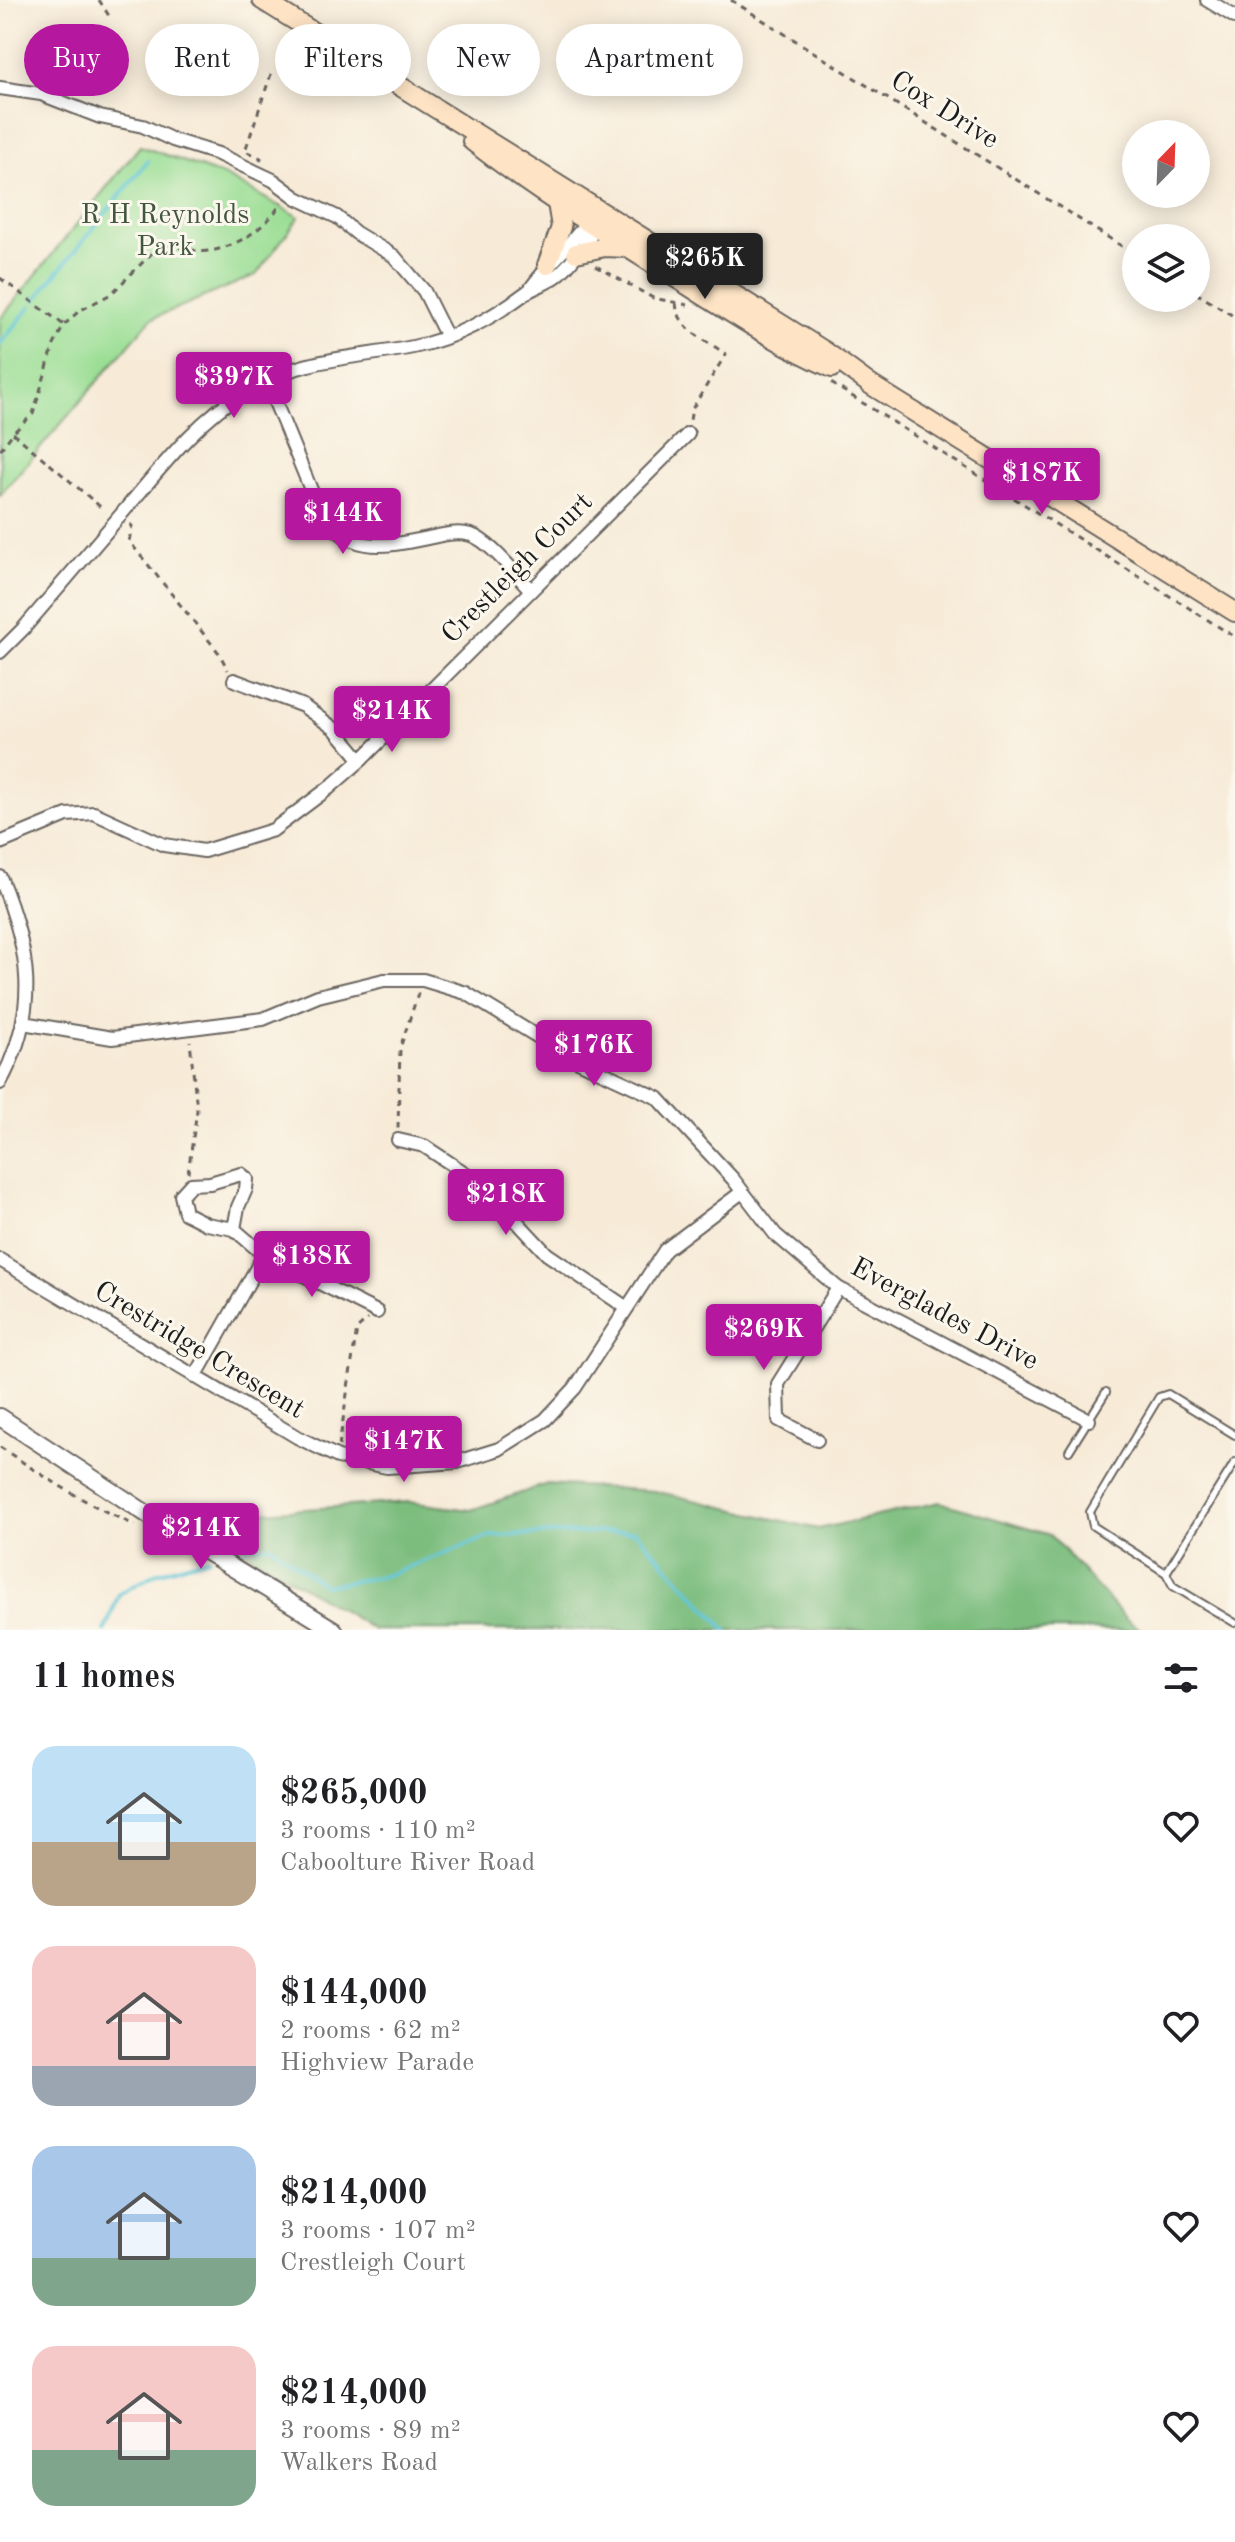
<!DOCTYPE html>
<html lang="en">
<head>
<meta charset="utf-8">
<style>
	body { margin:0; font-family:"Old Standard TT",serif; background:#f6f6f6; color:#202124; height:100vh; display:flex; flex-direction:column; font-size:30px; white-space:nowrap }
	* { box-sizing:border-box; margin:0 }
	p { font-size:26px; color:#757577 }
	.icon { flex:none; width:44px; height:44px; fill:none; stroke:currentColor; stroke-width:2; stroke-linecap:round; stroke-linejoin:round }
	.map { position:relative; height:1630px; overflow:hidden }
	.sheet { display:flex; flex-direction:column; background:#fff; flex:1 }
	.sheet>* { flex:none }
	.hud { position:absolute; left:24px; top:24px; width:800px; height:72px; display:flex; gap:16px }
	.needle { width:52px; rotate:23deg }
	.buttons { position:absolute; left:1122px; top:120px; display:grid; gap:16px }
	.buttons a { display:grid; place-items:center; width:88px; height:88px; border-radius:50%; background:#fff; box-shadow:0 4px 20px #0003; font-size:40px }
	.price { position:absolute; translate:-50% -68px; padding:0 18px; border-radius:8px; background:#b5179e; color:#fff; font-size:26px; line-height:52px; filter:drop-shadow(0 2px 4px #0008) }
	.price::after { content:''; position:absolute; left:50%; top:48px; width:24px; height:18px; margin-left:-12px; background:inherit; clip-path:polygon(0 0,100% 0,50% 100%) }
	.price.selected { background:#222; color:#fff }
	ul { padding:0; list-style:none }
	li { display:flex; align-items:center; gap:24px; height:200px; padding:0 32px }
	li span { display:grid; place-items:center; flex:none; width:224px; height:160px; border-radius:24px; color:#555 }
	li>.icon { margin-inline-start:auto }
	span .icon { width:96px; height:96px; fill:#fffc; stroke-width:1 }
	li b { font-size:34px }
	h2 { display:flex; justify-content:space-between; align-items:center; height:96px; padding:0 32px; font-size:34px }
	.tag { padding:0 28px; border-radius:36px; background:#fff; box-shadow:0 4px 20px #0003; font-size:28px; line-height:72px }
	.tag.selected { background:#b5179e; color:#fff }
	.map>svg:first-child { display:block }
</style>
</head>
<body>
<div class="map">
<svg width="1235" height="1630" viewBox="0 0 1235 1630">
	<rect width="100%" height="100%" fill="#fbf7ec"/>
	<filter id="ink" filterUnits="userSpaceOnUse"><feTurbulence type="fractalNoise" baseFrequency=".0125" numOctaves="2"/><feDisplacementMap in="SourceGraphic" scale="16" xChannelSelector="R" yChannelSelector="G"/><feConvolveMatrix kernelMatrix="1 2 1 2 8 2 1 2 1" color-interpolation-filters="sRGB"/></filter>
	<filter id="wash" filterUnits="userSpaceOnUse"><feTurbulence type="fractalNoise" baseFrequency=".006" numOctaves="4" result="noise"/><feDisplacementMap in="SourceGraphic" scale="32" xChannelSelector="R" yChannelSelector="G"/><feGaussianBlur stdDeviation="1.8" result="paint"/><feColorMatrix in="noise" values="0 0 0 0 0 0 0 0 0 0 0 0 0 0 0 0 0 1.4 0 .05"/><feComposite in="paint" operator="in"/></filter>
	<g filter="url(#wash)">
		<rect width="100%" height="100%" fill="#f7ebd8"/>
		<polygon fill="#9bde95" stroke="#5c7d58" stroke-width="2" points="140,146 225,176 299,217 256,275 151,319 0,495 0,319"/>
		<polygon fill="#7cbd7e" stroke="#4c6c4d" stroke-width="2" points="547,1484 655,1491 818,1529 940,1502 1050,1535 1126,1619 1141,1630 374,1630 200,1524 216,1515 408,1502 471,1510"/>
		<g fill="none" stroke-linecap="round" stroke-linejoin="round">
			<g stroke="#5ac4d6" stroke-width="4">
				<polyline points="35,300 148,161"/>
				<polyline points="0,344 31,306"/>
				<polyline points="222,1554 244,1548 270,1545 325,1586 384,1576 491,1536 635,1531 726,1630"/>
				<polyline points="105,1630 119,1594 157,1573 209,1558"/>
			</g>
		</g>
	</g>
	<g filter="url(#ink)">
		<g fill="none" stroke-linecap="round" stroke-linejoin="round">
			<g stroke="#69645e" stroke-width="10">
				<g id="service">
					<polyline points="1235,1435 1168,1394 1159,1397 1090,1512 1093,1526 1166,1573 1173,1586 1235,1623"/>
					<polyline points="1069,1451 1106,1392"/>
					<polyline points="1166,1573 1235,1462"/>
				</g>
			</g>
			<g stroke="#69645e" stroke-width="16">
				<g id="minor">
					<polyline points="1207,0 1235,17"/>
					<polyline points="0,88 41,94 100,117 143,126 173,140 218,154 273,180 297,198 337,217 356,233 394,256 424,291 447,337"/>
					<path d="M531,288C549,263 573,243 591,217"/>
					<path d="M266,380L318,507C346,554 380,548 428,538C442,535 456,531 471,535C490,541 516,575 531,590"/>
					<path d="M0,652L23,629C58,588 94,547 129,505C164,464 198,420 245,391C302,357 352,359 413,347C457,338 492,318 527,292C537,286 550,282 559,274C574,261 588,239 600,222"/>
					<polyline points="234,680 303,706 335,729 361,760"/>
					<polyline points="0,843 67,815 94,813 164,845 204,851 273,830 329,788 361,760 688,434"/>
					<path d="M0,877C30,950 40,1010 0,1083"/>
					<polyline points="23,1023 112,1038 263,1019 318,996 384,980 423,980 466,993 576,1060 658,1098 733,1179 775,1234 838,1288 1089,1420"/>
					<polyline points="398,1140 424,1146 483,1185 547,1254 627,1308"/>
					<polyline points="264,1255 377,1312"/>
					<polyline points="0,1260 297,1437 338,1457 387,1467 457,1462 499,1449 545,1420 575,1388 665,1250 742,1192"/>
					<polyline points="195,1377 264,1255 234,1229 207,1224 185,1213 181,1195 191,1184 210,1183 241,1174 247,1179 246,1189 238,1207 234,1229"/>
					<polyline points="817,1440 779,1420 778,1384 838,1288"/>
				</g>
			</g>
			<g stroke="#69645e" stroke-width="20">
				<polyline id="tertiary" points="0,1417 168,1528 334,1630"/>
			</g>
			<g stroke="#69645e" stroke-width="22">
				<g id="secondary">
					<polyline points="262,0 826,352 871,385 1235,612"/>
					<path d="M472,141C532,189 598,229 663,270C718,304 773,342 832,368"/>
					<polyline points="576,253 605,247 628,248"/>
					<polyline points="547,265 561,227 557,203"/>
				</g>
			</g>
			<g stroke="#69645e" stroke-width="3" stroke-dasharray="6 6" stroke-linecap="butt">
				<polyline points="99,0 111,19"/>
				<polyline points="731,0 1136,255"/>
				<polyline points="260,161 261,158 245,151 271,74"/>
				<polyline points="596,266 653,298 688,305"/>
				<polyline points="0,278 64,325"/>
				<polyline points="1196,293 1235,317"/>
				<path d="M676,303C678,330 706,340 726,354L692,409L690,420"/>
				<polyline points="831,383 1235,637"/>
				<polyline points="13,433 103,509"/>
				<path d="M0,450L13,433L33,414L54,345L64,325L79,311L111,294L159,246C173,244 183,249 197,251C226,255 270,227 281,202"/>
				<polyline points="130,524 132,526 129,541 219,653 228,670"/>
				<polyline points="398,1128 400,1048 419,991"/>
				<polyline points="188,1173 197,1110 190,1041"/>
				<polyline points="339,1446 357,1329 368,1319"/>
				<path d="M0,1447C43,1476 87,1505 135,1525"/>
			</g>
			<use href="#service" stroke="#fff" stroke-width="6"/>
			<use href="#minor" stroke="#fff" stroke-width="12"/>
			<use href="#tertiary" stroke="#fff" stroke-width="16"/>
			<use href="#secondary" stroke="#fee4c5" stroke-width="18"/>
		</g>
	</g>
	<g text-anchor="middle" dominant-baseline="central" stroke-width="6" stroke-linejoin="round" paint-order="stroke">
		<g font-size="28" fill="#1c1c1c" stroke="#fbf7ec">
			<text transform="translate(944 111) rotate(32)">Cox Drive</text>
			<text transform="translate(518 569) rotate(-45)">Crestleigh Court</text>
			<text transform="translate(944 1315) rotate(28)">Everglades Drive</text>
			<text transform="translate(199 1351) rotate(31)">Crestridge Crescent</text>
		</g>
		<g font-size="28" fill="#425640" stroke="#fbf7ec">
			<text x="165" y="216">R H Reynolds<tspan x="165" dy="32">Park</tspan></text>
		</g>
	</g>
</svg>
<div class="buttons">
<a><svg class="needle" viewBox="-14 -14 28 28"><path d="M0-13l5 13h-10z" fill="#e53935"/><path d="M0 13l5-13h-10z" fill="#757577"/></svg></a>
<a><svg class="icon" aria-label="layers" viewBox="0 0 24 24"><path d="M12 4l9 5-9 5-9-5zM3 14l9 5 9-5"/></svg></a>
</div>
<b class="price selected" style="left:705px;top:301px">$265K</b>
<b class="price" style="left:234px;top:420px">$397K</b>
<b class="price" style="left:1042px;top:516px">$187K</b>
<b class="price" style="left:343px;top:556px">$144K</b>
<b class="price" style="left:392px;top:754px">$214K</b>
<b class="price" style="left:594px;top:1088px">$176K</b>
<b class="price" style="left:506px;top:1237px">$218K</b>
<b class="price" style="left:312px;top:1299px">$138K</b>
<b class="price" style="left:764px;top:1372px">$269K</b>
<b class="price" style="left:404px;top:1484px">$147K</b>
<b class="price" style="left:201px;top:1571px">$214K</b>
<div class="hud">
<a class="tag selected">Buy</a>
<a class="tag">Rent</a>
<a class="tag">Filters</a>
<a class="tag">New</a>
<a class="tag">Apartment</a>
</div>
</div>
<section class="sheet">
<h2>11 homes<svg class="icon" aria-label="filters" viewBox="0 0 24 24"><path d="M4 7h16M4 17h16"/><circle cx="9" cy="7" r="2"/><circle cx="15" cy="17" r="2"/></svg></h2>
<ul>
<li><span style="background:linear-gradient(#bfe0f5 60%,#b9a48a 0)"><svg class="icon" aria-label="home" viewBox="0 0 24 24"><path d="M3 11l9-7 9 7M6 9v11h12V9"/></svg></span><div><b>$265,000</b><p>3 rooms · 110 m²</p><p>Caboolture River Road</p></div><svg class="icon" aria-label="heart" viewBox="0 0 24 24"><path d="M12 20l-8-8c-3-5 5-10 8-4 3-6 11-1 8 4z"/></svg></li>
<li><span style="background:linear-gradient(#f6c9c9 75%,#9aa5b1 0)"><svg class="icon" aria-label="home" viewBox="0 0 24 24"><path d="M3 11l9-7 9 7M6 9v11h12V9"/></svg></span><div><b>$144,000</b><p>2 rooms · 62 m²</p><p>Highview Parade</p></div><svg class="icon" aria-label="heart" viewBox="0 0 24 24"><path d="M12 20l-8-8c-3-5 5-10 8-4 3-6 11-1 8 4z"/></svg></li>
<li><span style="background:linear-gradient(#a9c7e8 70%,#7fa58c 0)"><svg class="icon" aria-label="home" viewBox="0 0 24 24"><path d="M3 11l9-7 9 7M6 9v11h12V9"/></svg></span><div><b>$214,000</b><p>3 rooms · 107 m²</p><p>Crestleigh Court</p></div><svg class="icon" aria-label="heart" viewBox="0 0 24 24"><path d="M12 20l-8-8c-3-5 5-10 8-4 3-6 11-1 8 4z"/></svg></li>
<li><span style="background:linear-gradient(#f6c9c9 65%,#7fa58c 0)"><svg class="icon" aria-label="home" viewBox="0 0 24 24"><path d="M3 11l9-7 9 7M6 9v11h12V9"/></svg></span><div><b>$214,000</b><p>3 rooms · 89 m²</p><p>Walkers Road</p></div><svg class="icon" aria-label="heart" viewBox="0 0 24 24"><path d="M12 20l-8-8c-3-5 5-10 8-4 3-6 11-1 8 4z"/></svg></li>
</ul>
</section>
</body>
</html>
